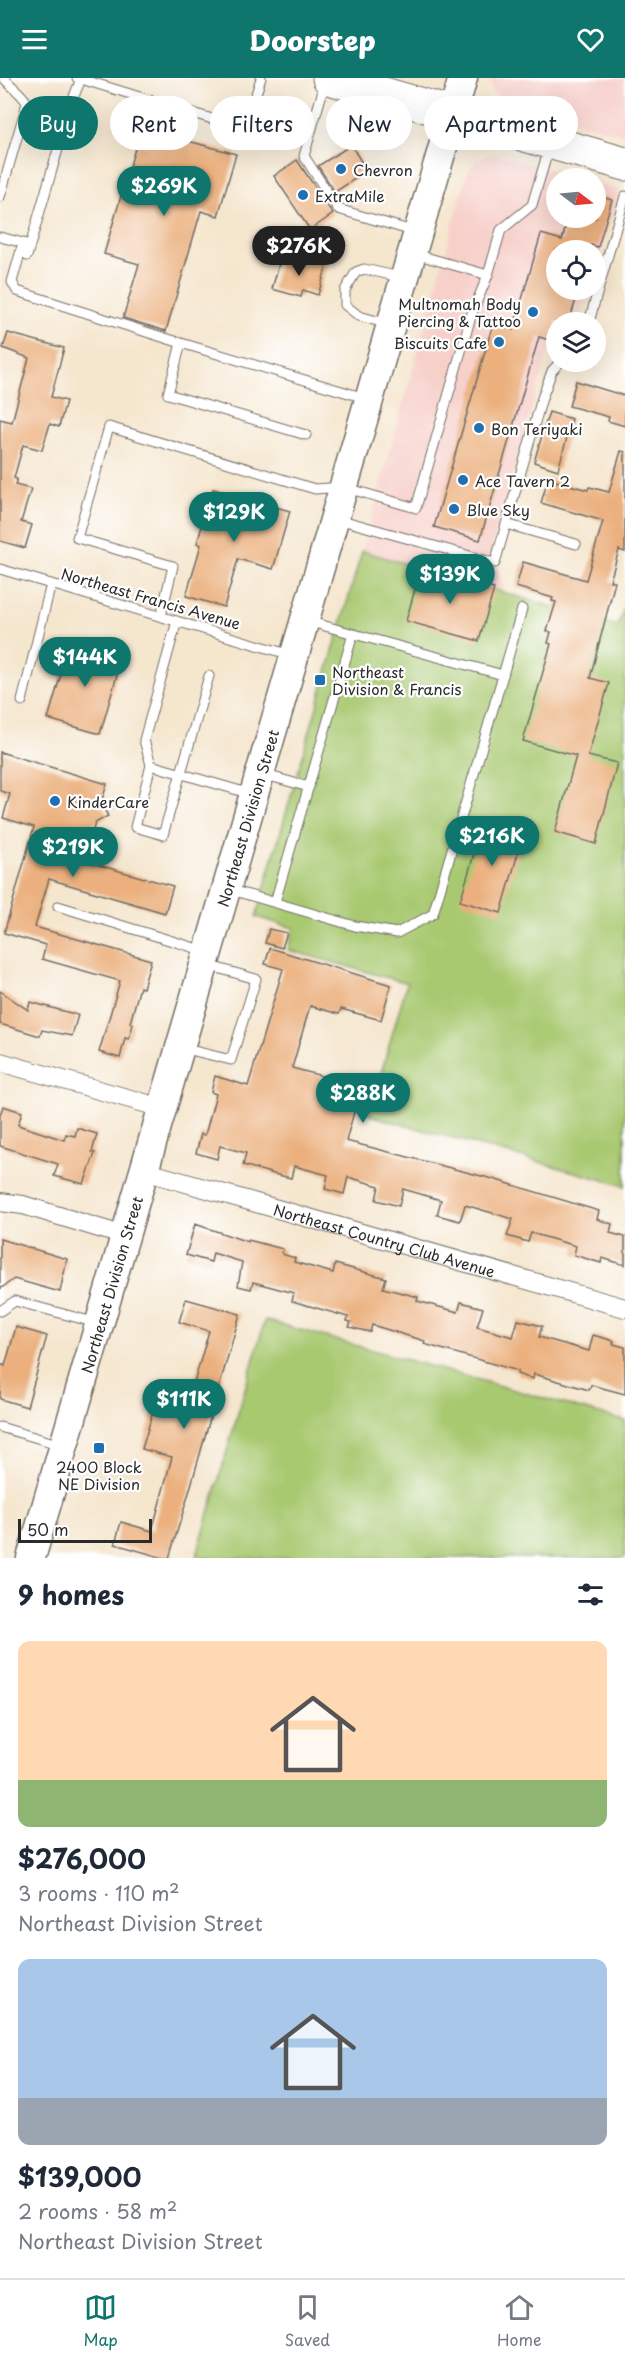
<!DOCTYPE html>
<html lang="en">
<head>
<meta charset="utf-8">
<style>
	body { margin:0; font-family:"Playpen Sans",sans-serif; background:#f6f6f7; color:#1f2937; height:100vh; display:flex; flex-direction:column; font-size:22px; white-space:nowrap }
	* { box-sizing:border-box; margin:0 }
	p { font-size:20px; color:#747a83 }
	.icon { flex:none; width:33px; height:33px; fill:none; stroke:currentColor; stroke-width:2; stroke-linecap:round; stroke-linejoin:round }
	.map { position:relative; height:1480px; overflow:hidden }
	.side { display:flex; flex-direction:column; background:#fff; flex:1 }
	.side>* { flex:none }
	.hud { position:absolute; left:18px; top:18px; width:590px; height:54px; display:flex; gap:12px }
	.needle { width:39px; rotate:106deg }
	.buttons { position:absolute; left:546px; top:90px; display:grid; gap:12px }
	.buttons a { display:grid; place-items:center; width:60px; height:60px; border-radius:50%; background:#fff; box-shadow:0 6px 24px #0002; font-size:30px }
	.scale { position:absolute; left:18px; bottom:15px; width:134px; box-sizing:border-box; padding-left:6px; border:3px solid #2b2b2b; border-top:0; font-size:16px; line-height:21px; white-space:nowrap; color:#2b2b2b; -webkit-text-stroke:4px #fff; paint-order:stroke }
	.price { position:absolute; translate:-50% -51px; padding:0 14px; border-radius:21px; background:#0f766e; color:#fff; font-size:20px; line-height:39px; filter:drop-shadow(0 2px 3px #0008) }
	.price::after { content:''; position:absolute; left:50%; top:36px; width:18px; height:14px; margin-left:-9px; background:inherit; clip-path:polygon(0 0,100% 0,50% 100%) }
	.price.selected { background:#222; color:#fff }
	ul { padding:0; list-style:none }
	li { display:grid; align-content:center; gap:12px; height:318px; padding:0 18px }
	li span { display:grid; place-items:center; height:186px; border-radius:12px; color:#555 }
	li>.icon { margin-inline-start:auto }
	span .icon { width:108px; height:108px; fill:#fffc; stroke-width:1 }
	li b { font-size:26px }
	h2 { display:flex; justify-content:space-between; align-items:center; height:72px; padding:0 18px; font-size:26px }
	.pill { padding:0 21px; border-radius:27px; background:#fff; box-shadow:0 6px 24px #0002; font-size:21px; line-height:54px }
	.pill.selected { background:#0f766e; color:#fff }
	header { display:flex; justify-content:space-between; align-items:center; height:78px; padding:0 18px; background:#0f766e; color:#fff; font-size:27px; font-weight:800 }
	.menu { display:flex; justify-content:space-around; align-items:center; height:84px; border-top:2px solid #e0e1e3; background:#fff; font-size:16px; color:#747a83 }
	.menu a { display:grid; justify-items:center; gap:3px }
	.menu .selected { color:#0f766e }
	.map>svg:first-child { display:block }
</style>
</head>
<body>
<header><svg class="icon" aria-label="menu" viewBox="0 0 24 24"><path d="M4 6h16M4 12h16M4 18h16"/></svg>Doorstep<svg class="icon" aria-label="heart" viewBox="0 0 24 24"><path d="M12 20l-8-8c-3-5 5-10 8-4 3-6 11-1 8 4z"/></svg></header>
<div class="map">
<svg width="625" height="1480" viewBox="0 0 625 1480">
	<rect width="100%" height="100%" fill="#fff"/>
	<filter id="ink" filterUnits="userSpaceOnUse"><feTurbulence type="fractalNoise" baseFrequency=".0167" numOctaves="2"/><feDisplacementMap in="SourceGraphic" scale="12" xChannelSelector="R" yChannelSelector="G"/><feConvolveMatrix kernelMatrix="1 2 1 2 8 2 1 2 1" color-interpolation-filters="sRGB"/></filter>
	<filter id="wash" filterUnits="userSpaceOnUse"><feTurbulence type="fractalNoise" baseFrequency=".008" numOctaves="4" result="noise"/><feDisplacementMap in="SourceGraphic" scale="24" xChannelSelector="R" yChannelSelector="G"/><feGaussianBlur stdDeviation="1.35" result="paint"/><feColorMatrix in="noise" values="0 0 0 0 0 0 0 0 0 0 0 0 0 0 0 0 0 1.4 0 .05"/><feComposite in="paint" operator="in"/></filter>
	<g filter="url(#wash)">
		<rect width="100%" height="100%" fill="#f5e6ce"/>
		<g fill="#f7d0ca">
			<polygon points="490,0 625,0 625,57 503,23 493,15"/>
			<polygon points="494,76 579,100 556,100 556,140 596,140 596,105 619,112 596,188 596,172 556,172 556,212 588,212 578,244 556,244 556,271 549,272 492,466 504,514 362,473 468,93 476,82"/>
		</g>
		<g fill="#a9c971" stroke="#6a7a4e" stroke-width="1.5">
			<polygon points="362,473 618,548 625,527 625,1108 369,1037 407,905 288,872 294,850 256,839"/>
			<polygon points="265,1242 625,1343 625,1480 196,1480"/>
		</g>
		<g id="blocks">
			<g fill="#ebb07e">
				<polygon points="141,50 236,76 218,138 201,133 166,253 123,240 139,186 104,176"/>
				<polygon points="351,67 367,93 335,114 318,88"/>
				<polygon points="297,82 333,136 310,152 274,98"/>
				<polygon points="596,117 612,122 598,169 591,167 590,172 556,172 556,212 579,212 569,244 556,244 556,264 539,259 480,462 434,449 493,246 513,252 541,156 562,162 568,140 596,140"/>
				<polygon points="281,179 307,186 309,181 327,187 318,217 303,212 301,219 272,211"/>
				<polygon points="8,255 64,270 51,319 66,323 59,349 50,346 42,372 23,367 14,400 17,401 15,407 31,411 21,444 32,447 25,470 0,463 0,341 12,344 29,280 3,270"/>
				<polygon points="576,303 625,318 625,348 608,343 609,339 569,328"/>
				<polygon points="549,334 572,341 558,392 534,384"/>
				<polygon points="621,373 625,374 625,474 619,472 610,503 615,504 590,600 609,605 588,678 617,685 596,766 555,754 576,678 523,663 551,566 548,565 551,554 547,553 556,524 552,523 553,520 516,509 523,484 586,502 603,443 541,425 548,401 588,412 589,409 609,414"/>
				<polygon points="213,411 290,433 273,491 238,481 224,529 186,518 201,467 197,465"/>
				<polygon points="421,490 494,511 479,563 406,543"/>
				<polygon points="70,565 122,580 100,656 48,641"/>
				<polygon points="0,674 107,706 101,726 108,738 95,745 84,783 173,808 165,835 49,801 35,849 151,882 143,910 140,909 130,945 133,946 129,961 125,960 120,980 99,974 120,903 42,881 46,867 4,855 34,749 3,740 10,716 0,713"/>
				<polygon points="484,743 524,754 501,835 460,823"/>
				<polygon points="269,851 287,855 282,870 265,865"/>
				<polygon points="270,870 391,907 381,942 341,931 339,936 310,928 292,990 322,998 320,1005 359,1016 346,1063 493,1101 599,1133 597,1141 612,1146 610,1155 625,1159 625,1187 602,1180 601,1185 574,1177 576,1168 531,1155 528,1164 507,1158 513,1141 465,1127 460,1143 437,1137 441,1122 403,1111 399,1128 376,1122 379,1108 348,1099 344,1116 325,1111 328,1097 294,1088 291,1100 274,1096 243,1087 246,1075 220,1068 217,1081 196,1075 201,1056 205,1057 216,1016 211,1014 215,998 248,1008 283,891 265,886"/>
				<polygon points="0,913 28,932 30,924 78,937 72,958 42,952 40,958 0,946"/>
				<polygon points="3,1028 22,1034 18,1047 64,1062 66,1056 75,1058 77,1050 97,1056 92,1074 95,1075 84,1106 54,1098 58,1086 0,1068 0,1037"/>
				<polygon points="195,1146 248,1164 248,1162 283,1171 282,1176 295,1180 294,1184 333,1195 335,1186 386,1200 383,1210 418,1219 417,1223 458,1234 461,1224 483,1230 477,1249 513,1259 518,1242 542,1248 539,1259 589,1273 593,1257 614,1263 613,1266 625,1269 625,1316 591,1307 589,1312 534,1296 533,1301 517,1296 518,1293 424,1266 425,1263 372,1247 370,1254 349,1249 351,1244 347,1243 348,1239 292,1223 294,1215 253,1204 251,1211 238,1208 242,1184 213,1175 211,1184 186,1177"/>
				<polygon points="0,1161 67,1181 60,1214 14,1201 0,1211"/>
				<polygon points="186,1221 240,1236 188,1418 169,1480 164,1480 115,1466 121,1444 152,1453 172,1379 142,1371 158,1316 188,1325 209,1253 179,1244"/>
				<polygon points="16,1249 47,1258 27,1329 0,1321 0,1286 5,1288"/>
			</g>
		</g>
	</g>
	<g filter="url(#ink)">
		<use href="#blocks" fill-opacity="0" stroke="#726c64" stroke-width="1.5"/>
		<g fill="none" stroke-linecap="round" stroke-linejoin="round">
			<g stroke="#726c64" stroke-width="11">
				<g id="lane">
					<polyline points="81,1 245,51 261,0"/>
					<polyline points="325,5 304,78 338,131 416,154"/>
					<path d="M0,119L27,25C22,15 11,9 4,0"/>
					<polyline points="0,159 27,166"/>
					<polyline points="23,165 12,204 17,213 181,265 365,320"/>
					<polyline points="415,176 488,197"/>
					<polyline points="27,178 72,23 81,1 77,0"/>
					<polyline points="589,244 625,118"/>
					<polyline points="388,246 359,238 345,227 345,212 356,194 364,191 400,199"/>
					<polyline points="181,265 168,316 306,357"/>
					<polyline points="338,441 495,485 542,320 552,293 560,284"/>
					<polyline points="506,446 576,466"/>
					<polyline points="0,491 291,577"/>
					<polyline points="161,538 173,488 77,460 109,349 315,411 343,409 416,430 472,235 488,197 501,152 532,127 549,70"/>
					<polyline points="177,543 144,662 151,687 251,716"/>
					<polyline points="503,597 522,531"/>
					<polyline points="22,623 51,506"/>
					<polyline points="151,687 135,749 163,757 209,598"/>
					<polyline points="262,696 309,709"/>
					<polyline points="228,811 355,848 397,855 433,836 503,597 307,543"/>
					<polyline points="275,824 353,556"/>
					<polyline points="58,828 205,873"/>
					<polyline points="182,970 231,982 256,901 207,887"/>
					<polyline points="0,1233 15,1223 97,1245"/>
					<polyline points="0,1349 61,1367"/>
				</g>
			</g>
			<g stroke="#726c64" stroke-width="20">
				<g id="street">
					<polyline points="0,984 162,1030"/>
					<path id="s1" d="M144,1093L625,1230"/>
					<polyline points="0,1124 23,1127 125,1158"/>
				</g>
			</g>
			<g stroke="#726c64" stroke-width="31">
				<g id="primary">
					<path id="s2" d="M31,1480L463,0"/>
				</g>
			</g>
			<g stroke="#726c64" stroke-width="35">
				<polyline id="highway" points="329,0 625,86"/>
			</g>
			<use href="#lane" stroke="#fff" stroke-width="9"/>
			<use href="#street" stroke="#fff" stroke-width="18"/>
			<use href="#primary" stroke="#fff" stroke-width="28"/>
			<use href="#highway" stroke="#fff" stroke-width="33"/>
		</g>
	</g>
	<g fill="#1f6fb2" stroke="#fff" stroke-width="2">
		<circle cx="341" cy="91" r="6"/>
		<circle cx="303" cy="117" r="6"/>
		<circle cx="533" cy="234" r="6"/>
		<circle cx="499" cy="264" r="6"/>
		<circle cx="479" cy="350" r="6"/>
		<circle cx="463" cy="402" r="6"/>
		<circle cx="454" cy="431" r="6"/>
		<rect x="314" y="596" width="12" height="12" rx="3"/>
		<circle cx="55" cy="723" r="6"/>
		<rect x="93" y="1364" width="12" height="12" rx="3"/>
	</g>
	<g text-anchor="middle" dominant-baseline="central" stroke-width="4.5" stroke-linejoin="round" paint-order="stroke">
		<g font-size="15" fill="#2b2b2b" stroke="#fff" text-anchor="start">
			<text x="353" y="91">Chevron</text>
			<text x="315" y="117">ExtraMile</text>
			<text x="521" y="225" text-anchor="end">Multnomah Body<tspan x="521" dy="17">Piercing &amp; Tattoo</tspan></text>
			<text x="487" y="264" text-anchor="end">Biscuits Cafe</text>
			<text x="491" y="350">Bon Teriyaki</text>
			<text x="475" y="402">Ace Tavern 2</text>
			<text x="466" y="431">Blue Sky</text>
			<text x="332" y="593">Northeast<tspan x="332" dy="17">Division &amp; Francis</tspan></text>
			<text x="67" y="723">KinderCare</text>
			<text x="99" y="1388" text-anchor="middle">2400 Block<tspan x="99" dy="17">NE Division</tspan></text>
		</g>
		<g font-size="15" fill="#2b2b2b" stroke="#fff">
			<text transform="translate(151 520) rotate(16)">Northeast Francis Avenue</text>
			<text stroke="none"><textPath href="#s2" startOffset="771">Northeast Division Street</textPath></text>
			<text stroke="none"><textPath href="#s1" startOffset="250">Northeast Country Club Avenue</textPath></text>
			<text stroke="none"><textPath href="#s2" startOffset="285">Northeast Division Street</textPath></text>
		</g>
	</g>
</svg>
<div class="buttons">
<a><svg class="needle" viewBox="-14 -14 28 28"><path d="M0-13l5 13h-10z" fill="#e53935"/><path d="M0 13l5-13h-10z" fill="#747a83"/></svg></a>
<a><svg class="icon" aria-label="locate" viewBox="0 0 24 24"><circle cx="12" cy="12" r="6"/><path d="M12 2v4M12 18v4M2 12h4M18 12h4"/></svg></a>
<a><svg class="icon" aria-label="layers" viewBox="0 0 24 24"><path d="M12 4l9 5-9 5-9-5zM3 14l9 5 9-5"/></svg></a>
</div>
<div class="scale">50 m</div>
<b class="price" style="left:164px;top:139px">$269K</b>
<b class="price selected" style="left:299px;top:199px">$276K</b>
<b class="price" style="left:234px;top:465px">$129K</b>
<b class="price" style="left:450px;top:527px">$139K</b>
<b class="price" style="left:85px;top:610px">$144K</b>
<b class="price" style="left:492px;top:789px">$216K</b>
<b class="price" style="left:73px;top:800px">$219K</b>
<b class="price" style="left:363px;top:1046px">$288K</b>
<b class="price" style="left:184px;top:1352px">$111K</b>
<div class="hud">
<a class="pill selected">Buy</a>
<a class="pill">Rent</a>
<a class="pill">Filters</a>
<a class="pill">New</a>
<a class="pill">Apartment</a>
</div>
</div>
<section class="side">
<h2>9 homes<svg class="icon" aria-label="filters" viewBox="0 0 24 24"><path d="M4 7h16M4 17h16"/><circle cx="9" cy="7" r="2"/><circle cx="15" cy="17" r="2"/></svg></h2>
<ul>
<li><span style="background:linear-gradient(#ffd9b3 75%,#8fb573 0)"><svg class="icon" aria-label="home" viewBox="0 0 24 24"><path d="M3 11l9-7 9 7M6 9v11h12V9"/></svg></span><div><b>$276,000</b><p>3 rooms · 110 m²</p><p>Northeast Division Street</p></div></li>
<li><span style="background:linear-gradient(#a9c7e8 75%,#9aa5b1 0)"><svg class="icon" aria-label="home" viewBox="0 0 24 24"><path d="M3 11l9-7 9 7M6 9v11h12V9"/></svg></span><div><b>$139,000</b><p>2 rooms · 58 m²</p><p>Northeast Division Street</p></div></li>
</ul>
</section>
<nav class="menu">
<a class="selected"><svg class="icon" aria-label="map" viewBox="0 0 24 24"><path d="M3 6l6-2 6 2 6-2v14l-6 2-6-2-6 2zM9 4v14M15 6v14"/></svg>Map</a>
<a><svg class="icon" aria-label="saved" viewBox="0 0 24 24"><path d="M7 4h10v16l-5-4-5 4z"/></svg>Saved</a>
<a><svg class="icon" aria-label="home" viewBox="0 0 24 24"><path d="M3 11l9-7 9 7M6 9v11h12V9"/></svg>Home</a>
</nav>
</body>
</html>
